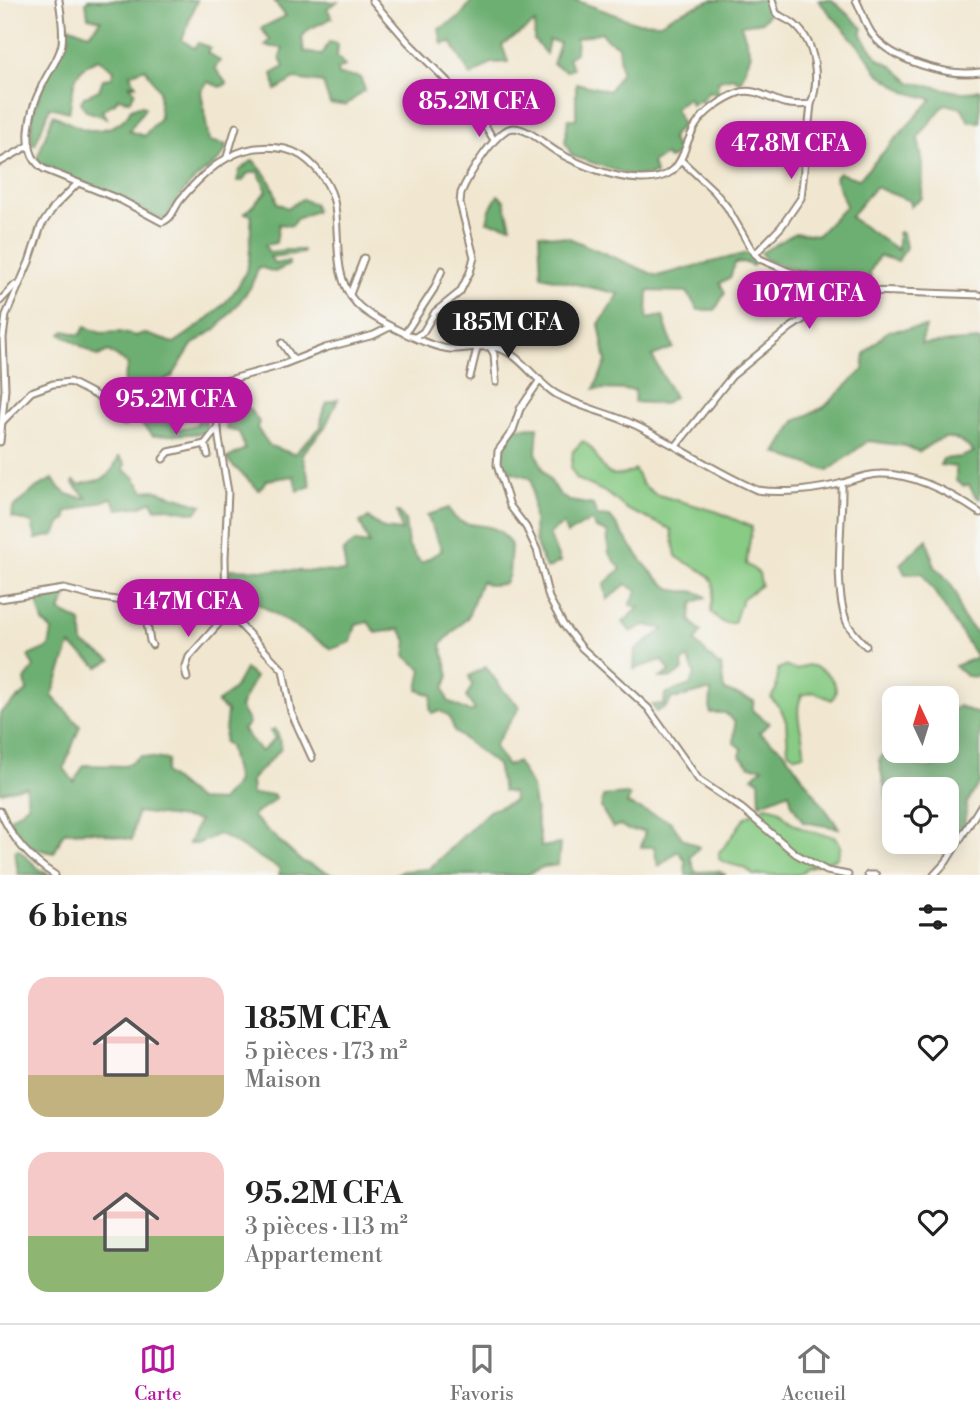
<!DOCTYPE html>
<html lang="fr">
<head>
<meta charset="utf-8">
<style>
	body { margin:0; font-family:"Libre Bodoni",serif; background:#f2f2f2; color:#222; height:100vh; display:flex; flex-direction:column; font-size:26px; white-space:nowrap }
	* { box-sizing:border-box; margin:0 }
	p { font-size:23px; color:#767676 }
	.icon { flex:none; width:38px; height:38px; fill:none; stroke:currentColor; stroke-width:2; stroke-linecap:round; stroke-linejoin:round }
	.map { position:relative; height:875px; overflow:hidden }
	.sheet { display:flex; flex-direction:column; background:#fff; flex:1 }
	.sheet>* { flex:none }
	.needle { width:46px; rotate:356deg }
	.buttons { position:absolute; left:882px; top:686px; display:grid; gap:14px }
	.buttons a { display:grid; place-items:center; width:77px; height:77px; border-radius:14px; background:#fff; box-shadow:0 4px 18px #0003; font-size:35px }
	.price { position:absolute; translate:-50% -60px; padding:0 16px; border-radius:24px; background:#b5179e; color:#fff; font-size:23px; line-height:46px; filter:drop-shadow(0 2px 4px #0008) }
	.price::after { content:''; position:absolute; left:50%; top:42px; width:21px; height:16px; margin-left:-10px; background:inherit; clip-path:polygon(0 0,100% 0,50% 100%) }
	.price.selected { background:#222; color:#fff }
	ul { padding:0; list-style:none }
	li { display:flex; align-items:center; gap:21px; height:175px; padding:0 28px }
	li span { display:grid; place-items:center; flex:none; width:196px; height:140px; border-radius:21px; color:#555 }
	li>.icon { margin-inline-start:auto }
	span .icon { width:84px; height:84px; fill:#fffc; stroke-width:1 }
	li b { font-size:30px }
	h2 { display:flex; justify-content:space-between; align-items:center; height:84px; padding:0 28px; font-size:30px }
	.dock { display:flex; justify-content:space-around; align-items:center; height:98px; border-top:2px solid #e0e0e0; background:#fff; font-size:19px; color:#767676 }
	.dock a { display:grid; justify-items:center; gap:4px }
	.dock .selected { color:#b5179e }
	.map>svg:first-child { display:block }
</style>
</head>
<body>
<div class="map">
<svg width="980" height="875" viewBox="0 0 980 875">
	<rect width="100%" height="100%" fill="#f6f6f2"/>
	<filter id="ink" filterUnits="userSpaceOnUse"><feTurbulence type="fractalNoise" baseFrequency=".0143" numOctaves="2"/><feDisplacementMap in="SourceGraphic" scale="14" xChannelSelector="R" yChannelSelector="G"/><feConvolveMatrix kernelMatrix="1 2 1 2 8 2 1 2 1" color-interpolation-filters="sRGB"/></filter>
	<filter id="wash" filterUnits="userSpaceOnUse"><feTurbulence type="fractalNoise" baseFrequency=".00686" numOctaves="4" result="noise"/><feDisplacementMap in="SourceGraphic" scale="28" xChannelSelector="R" yChannelSelector="G"/><feGaussianBlur stdDeviation="1.57" result="paint"/><feColorMatrix in="noise" values="0 0 0 0 0 0 0 0 0 0 0 0 0 0 0 0 0 1.4 0 .05"/><feComposite in="paint" operator="in"/></filter>
	<g filter="url(#wash)">
		<rect width="100%" height="100%" fill="#f1e7d0"/>
		<g fill="#87cb84" stroke="#617a51" stroke-width="2">
			<path d="M583,441C605,454 596,488 635,470L642,484L655,494L718,512L752,527L746,564L759,573L761,585L742,599L734,623H723L711,612C711,604 714,597 714,589C714,570 689,567 676,556L671,529L628,510L607,493L577,479L571,469L573,451Z"/>
			<path d="M807,665C823,666 844,684 832,700L814,692L802,695C792,714 805,734 804,754L796,756L788,751L786,721L781,709L771,698L776,689L778,669L785,666L796,670Z"/>
			<path d="M766,806C784,809 777,811 790,821C802,831 819,834 834,836L841,846L837,858L807,868L798,875H753C746,864 729,867 719,859V852C731,841 736,828 745,818C747,816 762,808 766,806Z"/>
		</g>
		<g fill="#6daf72" stroke="#546c48" stroke-width="2">
			<path d="M88,0H197L182,40L194,48L198,43L211,48L207,52L220,61L215,68L227,84L220,87L208,82L201,91L209,141L227,145C223,162 205,170 193,181C182,192 174,204 166,218L159,219L123,198L76,180L40,163L37,159L53,115C63,119 78,129 89,130C106,131 124,125 131,109L142,105L145,108L129,131L144,136L160,118L159,90L145,68L130,74L136,85H129L135,92L130,101L118,98L115,103L102,110L107,118L86,111L81,102L84,97L99,90L103,79L112,78L114,70L98,59C71,70 74,86 69,112L50,107L35,145L31,144C31,131 31,118 35,106C43,78 64,55 65,25L89,34L101,20L88,17L86,2Z"/>
			<polygon points="273,0 337,2 327,8 332,18 309,29 302,37 304,52 322,55 329,42 338,44 337,56 345,66 338,69 338,75 360,77 365,90 346,105 330,104 323,83 295,79 276,90 272,74 284,67 280,57 283,48 265,46 270,40 261,28 286,16"/>
			<polygon points="472,0 575,0 635,22 660,23 676,14 712,0 769,0 769,13 762,22 741,25 751,54 740,83 734,77 719,80 717,88 721,97 709,91 701,102 699,100 691,105 688,97 675,108 682,125 671,138 680,154 669,159 665,155 652,163 656,174 633,176 572,156 565,142 568,119 576,119 576,83 609,91 621,73 618,46 605,38 602,32 577,38 576,53 568,58 573,68 566,71 553,64 560,43 549,40 546,54 534,40 535,23 502,45 508,62 491,63 471,76 451,42 442,44 439,29 460,17"/>
			<path d="M818,0H832L863,28L861,35L879,59L891,65L912,83C937,84 956,97 980,90V122H969L962,108L945,104L918,138L923,164L922,198L910,206V201L875,187L850,217L898,250V232L903,233L906,247L898,261L879,256L870,272L872,288L813,276L766,260L761,253L795,233L818,235L846,206L835,177L839,173L859,179L932,99L906,92L878,73L865,53Z"/>
			<path d="M253,160C264,172 276,186 277,203L288,208L302,199L314,204L316,211L296,219L292,226L279,224L276,243L265,245L269,253L286,250H303V253L270,257L275,264L289,261V265L275,272L259,267L250,288L234,309L217,328L192,345L172,377L141,390L121,392L128,364L108,351L98,356L61,334L65,331L80,335L85,327L101,333L119,332L136,336L143,333L174,343C203,324 237,300 248,265C251,253 250,229 252,215L245,213L267,191L258,171L247,174L243,181H237L240,170Z"/>
			<polygon points="498,195 504,200 511,226 487,222 490,209"/>
			<polygon points="539,234 569,238 657,276 747,253 757,260 753,266 743,262 735,263 730,278 720,283 725,293 715,310 698,310 687,292 648,291 647,319 663,316 673,348 652,356 674,397 664,404 634,402 635,390 594,389 606,362 599,324 619,294 541,276"/>
			<path d="M926,327L921,344L980,340V499L975,496L969,485L963,486L956,481V467L940,465L943,459L961,457L974,452C952,430 942,436 919,452L906,446L868,441L828,471L776,453L795,421L824,407L863,370L865,353L888,331Z"/>
			<polygon points="190,382 196,391 163,408 177,413 171,418 175,430 196,425 202,414 212,411 213,414 205,421 208,433 153,436 134,417 127,419 125,427 121,427 113,418 118,411 127,413 130,399 170,385"/>
			<polygon points="338,399 325,427 302,454 311,486 297,491 294,476 267,480 259,490 226,459 245,449 239,432 226,429 228,409 247,406 259,422 257,428 270,446 294,454 321,427 322,414 327,403"/>
			<path d="M538,427L536,452L543,470L561,496L570,501L593,505L597,516L610,517C629,540 644,571 670,588C681,595 695,587 706,597L693,603L690,620L701,632L695,642L719,666L721,665L724,690L754,701L752,710L769,723L759,733L783,750L839,828L803,822L792,804L789,792L760,804L759,780L753,777L763,767L750,766L740,756L742,749L734,743L735,722L725,713H710L711,691C696,690 688,699 672,698L667,706L656,712L652,705L664,704L665,694L690,685L695,674L688,658L682,663L683,670L671,678H660L670,671L662,660L634,669L635,651L664,629L644,625L631,632L623,622L640,607L630,605L637,591L626,584L607,600L604,584L621,569L609,553L607,532L596,528L591,520L567,534L563,524L549,534L560,562L546,569L535,541L532,481L529,477L501,469V451L515,428Z"/>
			<path d="M119,457L125,463L124,470L133,476L144,491L154,490L202,505L195,513L162,507L156,509L152,501L141,506L118,509L112,498L66,513L67,519L60,524L55,535L36,539L32,523L12,517L13,508L37,487L53,479C61,494 71,497 87,498L73,484L74,481L79,485C103,476 105,487 119,457Z"/>
			<path d="M449,508C459,533 481,519 499,531C504,534 508,541 511,545L509,574L505,584L489,585L481,581L468,617L441,644L449,676L444,689L448,701L469,712L475,710L466,697L472,686L469,676L486,667L503,690L520,707L494,746L507,766L517,762L532,787L541,847L560,844L558,865L543,867L526,875H393L403,871L429,869L489,811L514,801L513,793L503,791L497,765L455,732L449,716L440,711L432,713L430,709L432,695L418,690L422,669L405,656L407,641L400,629L376,633L368,622L356,625L351,642L332,649L229,586V569L346,572L343,551L355,542L369,544L360,522L368,518L384,529L402,531L397,512H399L405,520L408,545L421,563L442,550L427,515Z"/>
			<polygon points="927,539 934,566 949,581 957,595 961,615 980,637 980,677 966,676 955,666 977,657 922,573 905,574 900,564"/>
			<polygon points="68,593 60,611 81,622 83,644 111,660 99,667 70,645 52,696 80,726 64,768 74,782 84,765 125,766 141,756 168,760 165,773 198,800 221,801 237,782 229,746 224,742 227,711 217,703 234,689 245,669 255,677 240,707 249,723 243,730 261,752 275,739 270,731 275,729 279,737 281,749 251,780 252,795 273,794 276,799 252,816 301,861 334,875 279,875 280,869 219,834 197,844 189,844 199,820 137,812 132,840 92,831 64,832 54,853 25,846 8,820 28,805 26,786 1,792 0,790 0,713 27,691 25,680 34,667 28,656 49,647 52,631 43,622 35,596"/>
			<path d="M959,706L980,715V782L967,803L964,826L947,839V789H894V820L887,800L879,760L890,747C902,758 916,770 933,767L936,751H947V713Z"/>
			<polygon points="627,794 630,797 627,804 670,821 683,839 699,847 690,857 695,872 718,871 726,875 686,875 685,860 678,851 658,867 654,847 641,847 645,831 628,830 620,825 613,828 601,808 603,796"/>
			<polygon points="18,849 39,869 50,875 18,874 15,851"/>
		</g>
	</g>
	<g filter="url(#ink)">
		<g fill="none" stroke-linecap="round" stroke-linejoin="round">
			<g stroke="#968877" stroke-width="9">
				<g id="minor">
					<path d="M59,0C61,14 64,30 62,44C59,60 47,73 41,88C30,110 19,153 44,169L121,200L162,222C173,219 174,207 181,199C209,166 240,140 285,149C308,154 328,178 334,201C341,233 331,276 356,303C370,319 429,347 450,349C465,350 484,344 498,348C519,353 537,383 556,394C581,408 610,413 635,425C677,445 715,472 757,490C784,494 817,490 843,483C855,479 867,474 880,474C915,473 952,494 980,513"/>
					<polyline points="372,0 408,42 474,108 494,140"/>
					<path d="M856,0C862,11 865,25 873,35C892,61 949,77 980,72"/>
					<polyline points="227,157 236,127"/>
					<polyline points="682,161 714,191 727,207 752,250 760,259 790,272 870,290"/>
					<polyline points="0,162 30,145"/>
					<polyline points="755,254 781,227 801,198 811,104"/>
					<polyline points="350,294 364,258"/>
					<polyline points="0,301 15,285"/>
					<polyline points="406,332 434,289 442,270"/>
					<path d="M415,337L423,332L435,312L460,292L470,272L474,257L460,203L461,193C467,178 496,129 513,128C529,128 546,146 559,153C582,166 614,178 640,179C687,180 679,151 696,125C704,112 724,98 738,93C754,87 769,99 784,103C793,105 802,105 811,104C820,81 816,43 795,25C790,20 782,18 776,13L772,0"/>
					<polyline points="282,343 293,359"/>
					<polyline points="490,347 494,354 496,382"/>
					<polyline points="470,377 477,348"/>
					<polyline points="540,380 520,409 513,430 498,451 497,465 510,506 526,527 537,550 549,598 563,624 582,648 648,708 699,780 741,808 796,854 827,871 848,875"/>
					<polyline points="2,422 31,392 53,384 70,382 97,396 110,399 139,393 177,380 214,384 279,366 325,348 374,335 390,327"/>
					<polyline points="0,442 5,389 3,338 6,315 29,262 41,226 54,207 77,184"/>
					<polyline points="676,446 732,376 790,328 807,317 871,291 980,295"/>
					<polyline points="208,455 205,444 217,428"/>
					<polyline points="163,459 169,452 205,444"/>
					<path d="M842,483C843,522 833,585 846,620C849,630 859,638 866,646"/>
					<polyline points="0,599 64,589 96,597 183,610 211,612 226,610 225,558 228,492 219,439 214,384"/>
					<polyline points="226,610 283,670 291,712 312,758"/>
					<polyline points="152,645 150,641 147,624 168,607"/>
					<polyline points="187,678 185,669 189,657 229,612"/>
					<path d="M0,811C12,839 29,859 55,875"/>
					<polyline points="868,875 876,875"/>
					<polyline points="934,875 946,862 980,807"/>
				</g>
			</g>
			<use href="#minor" stroke="#fff" stroke-width="5"/>
		</g>
	</g>
</svg>
<div class="buttons">
<a><svg class="needle" viewBox="-14 -14 28 28"><path d="M0-13l5 13h-10z" fill="#e53935"/><path d="M0 13l5-13h-10z" fill="#767676"/></svg></a>
<a><svg class="icon" aria-label="locate" viewBox="0 0 24 24"><circle cx="12" cy="12" r="6"/><path d="M12 2v4M12 18v4M2 12h4M18 12h4"/></svg></a>
</div>
<b class="price" style="left:479px;top:139px">85.2M CFA</b>
<b class="price" style="left:791px;top:181px">47.8M CFA</b>
<b class="price" style="left:809px;top:331px">107M CFA</b>
<b class="price selected" style="left:508px;top:360px">185M CFA</b>
<b class="price" style="left:176px;top:437px">95.2M CFA</b>
<b class="price" style="left:188px;top:639px">147M CFA</b>
</div>
<section class="sheet">
<h2>6 biens<svg class="icon" aria-label="filters" viewBox="0 0 24 24"><path d="M4 7h16M4 17h16"/><circle cx="9" cy="7" r="2"/><circle cx="15" cy="17" r="2"/></svg></h2>
<ul>
<li><span style="background:linear-gradient(#f6c9c9 70%,#c2b280 0)"><svg class="icon" aria-label="home" viewBox="0 0 24 24"><path d="M3 11l9-7 9 7M6 9v11h12V9"/></svg></span><div><b>185M CFA</b><p>5 pièces · 173 m²</p><p>Maison</p></div><svg class="icon" aria-label="heart" viewBox="0 0 24 24"><path d="M12 20l-8-8c-3-5 5-10 8-4 3-6 11-1 8 4z"/></svg></li>
<li><span style="background:linear-gradient(#f6c9c9 60%,#8fb573 0)"><svg class="icon" aria-label="home" viewBox="0 0 24 24"><path d="M3 11l9-7 9 7M6 9v11h12V9"/></svg></span><div><b>95.2M CFA</b><p>3 pièces · 113 m²</p><p>Appartement</p></div><svg class="icon" aria-label="heart" viewBox="0 0 24 24"><path d="M12 20l-8-8c-3-5 5-10 8-4 3-6 11-1 8 4z"/></svg></li>
</ul>
</section>
<nav class="dock">
<a class="selected"><svg class="icon" aria-label="map" viewBox="0 0 24 24"><path d="M3 6l6-2 6 2 6-2v14l-6 2-6-2-6 2zM9 4v14M15 6v14"/></svg>Carte</a>
<a><svg class="icon" aria-label="saved" viewBox="0 0 24 24"><path d="M7 4h10v16l-5-4-5 4z"/></svg>Favoris</a>
<a><svg class="icon" aria-label="home" viewBox="0 0 24 24"><path d="M3 11l9-7 9 7M6 9v11h12V9"/></svg>Accueil</a>
</nav>
</body>
</html>
